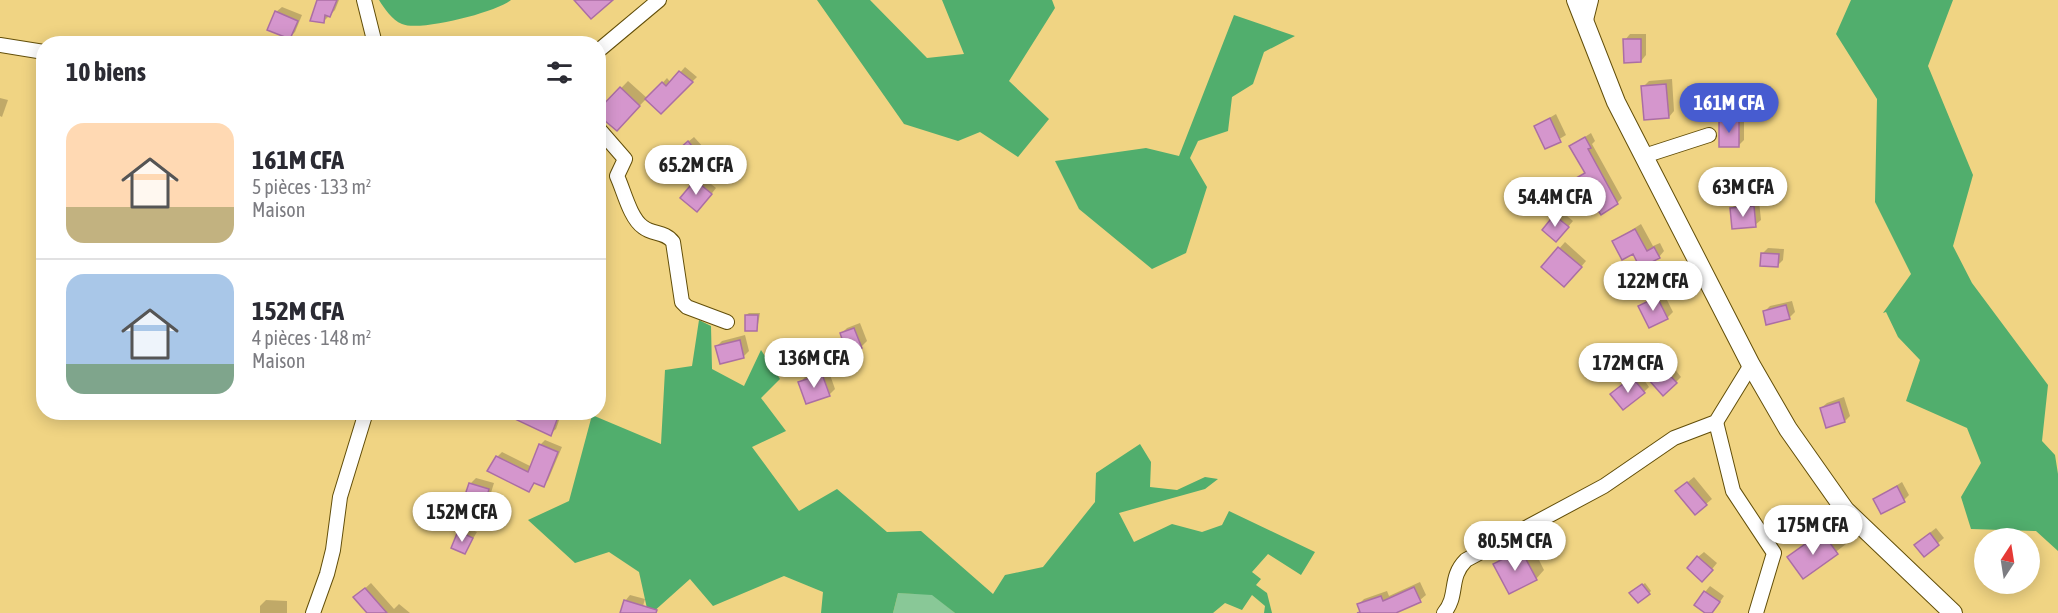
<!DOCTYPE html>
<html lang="fr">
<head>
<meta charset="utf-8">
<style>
	body { margin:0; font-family:"Asap Condensed",sans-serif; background:#f2f2f3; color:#2b2b33; height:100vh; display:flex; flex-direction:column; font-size:22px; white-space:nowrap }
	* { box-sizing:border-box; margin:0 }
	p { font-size:20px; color:#7c7c81 }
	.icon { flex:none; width:33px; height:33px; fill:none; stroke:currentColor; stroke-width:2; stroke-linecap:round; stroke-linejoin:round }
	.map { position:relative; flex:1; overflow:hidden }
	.sheet { position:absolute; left:36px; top:36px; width:570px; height:384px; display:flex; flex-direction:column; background:#fff; border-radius:24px; box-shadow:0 3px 15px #0003 }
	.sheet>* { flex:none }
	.needle { width:39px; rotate:12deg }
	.buttons { position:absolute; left:1974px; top:528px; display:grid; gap:12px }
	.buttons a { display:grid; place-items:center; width:66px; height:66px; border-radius:50%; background:#fff; box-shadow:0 3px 15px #0003; font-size:30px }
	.price { position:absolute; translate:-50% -51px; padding:0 14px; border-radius:21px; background:#fff; color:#222; font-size:20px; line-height:39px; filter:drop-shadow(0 2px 3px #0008) }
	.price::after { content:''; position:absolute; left:50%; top:36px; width:18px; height:14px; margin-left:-9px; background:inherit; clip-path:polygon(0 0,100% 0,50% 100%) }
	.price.selected { background:#475cd0; color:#fff }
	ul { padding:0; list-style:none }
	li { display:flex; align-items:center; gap:18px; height:150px; padding:0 30px }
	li+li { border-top:2px solid #e1e1e2 }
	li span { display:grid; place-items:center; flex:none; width:168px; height:120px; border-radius:18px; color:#555 }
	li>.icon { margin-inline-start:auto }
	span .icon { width:72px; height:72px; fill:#fffc; stroke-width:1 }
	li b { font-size:26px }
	h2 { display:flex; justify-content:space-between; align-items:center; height:72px; padding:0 30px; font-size:26px }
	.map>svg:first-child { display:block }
</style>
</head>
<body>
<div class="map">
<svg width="2058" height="613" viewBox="0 0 2058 613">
	<rect width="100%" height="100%" fill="#f0d483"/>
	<polygon fill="#89c897" points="898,593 932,594 955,613 893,613"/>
	<g fill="#51ae6d">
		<path d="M379,0H511C497,12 420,32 402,24C392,20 384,8 379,0Z"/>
		<polygon points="817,0 870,0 927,58 964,54 942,0 1052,0 1055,8 1009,81 1049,119 1018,157 980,132 958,141 904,124"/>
		<polygon points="1851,0 1953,0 1928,66 1973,175 1953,246 1972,283 2048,385 2042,441 2055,455 2058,474 2058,551 2036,531 1971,529 1961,497 1981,463 1967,428 1906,401 1920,360 1898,337 1886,312 1883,313 1911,274 1875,202 1877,99 1836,34"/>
		<polygon points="1234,15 1295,36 1264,52 1253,84 1232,97 1228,131 1198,141 1190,158 1207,187 1186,253 1152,269 1079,209 1055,161 1146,148 1179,156"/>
		<polygon points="699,320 711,326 712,369 744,386 761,350 780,379 761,398 786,431 752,447 799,511 837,489 887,532 921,531 993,594 1005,575 1043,567 1095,502 1096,473 1140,444 1151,462 1150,487 1177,490 1205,477 1218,479 1205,489 1119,513 1134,542 1172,524 1202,532 1222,525 1229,511 1315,552 1301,575 1268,554 1252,572 1261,579 1256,585 1267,593 1272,613 1264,613 1265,606 1252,595 1242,610 1225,603 1213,613 955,613 932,595 898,593 893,613 821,613 823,592 784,576 713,606 690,579 652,613 648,613 639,572 609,552 575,563 528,520 569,501 592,415 661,444 665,370 692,366"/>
	</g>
	<g fill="#0003">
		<polygon points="319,0 339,0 335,10 323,22"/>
		<polygon points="282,7 302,15 295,32 290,37 276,12"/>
		<polygon points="1630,34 1646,34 1646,55 1641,61 1625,40"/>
		<polygon points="685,67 697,77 661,112 648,99 667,78 671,83"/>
		<polygon points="1672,79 1674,111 1669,117 1643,87 1649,81"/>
		<polygon points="628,81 647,98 617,129 605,119 598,118 598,112"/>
		<polygon points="0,98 8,100 2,117 0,116"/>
		<polygon points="1556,114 1566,135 1546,147 1536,126"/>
		<polygon points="1726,115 1744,115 1744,140 1738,146 1720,121"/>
		<polygon points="1591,133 1595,141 1592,144 1622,198 1617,203 1573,181 1586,172 1571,146"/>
		<polygon points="694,137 704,148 681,168 677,151"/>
		<polygon points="701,176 716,188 703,205 696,181"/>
		<polygon points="1759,201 1761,220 1755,225 1731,209 1737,203"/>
		<polygon points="1561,211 1573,221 1562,234 1555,216"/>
		<polygon points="1641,224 1653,246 1660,243 1664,251 1659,257 1633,252 1614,241"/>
		<polygon points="1565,242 1586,261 1570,280 1543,267"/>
		<polygon points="1768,248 1784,249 1783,260 1777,266 1762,254"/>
		<polygon points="1663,292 1673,312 1667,318 1640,306"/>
		<polygon points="1792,301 1795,312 1789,318 1764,312 1770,306"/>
		<polygon points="749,313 760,313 757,330 746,315"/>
		<polygon points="860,323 867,341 861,347 841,334 847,328"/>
		<polygon points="745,335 749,351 743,357 717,346 722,341"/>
		<polygon points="1669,362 1681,377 1676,382 1655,374"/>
		<polygon points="828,369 835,389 829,395 800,383 805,377"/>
		<polygon points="1639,373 1649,387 1644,392 1618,388"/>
		<polygon points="1844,397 1850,416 1845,421 1821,408 1827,403"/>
		<polygon points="518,412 562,412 556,429 550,434"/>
		<polygon points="545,440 562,447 548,480 543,485 535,482 529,490 497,457 502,452 532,467 540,445"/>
		<polygon points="1694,477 1712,499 1706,504 1683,486"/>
		<polygon points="476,478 494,483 490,496 484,502 470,484"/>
		<polygon points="1902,482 1909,495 1904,500 1875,499"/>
		<polygon points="1831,524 1846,544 1803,577 1789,557"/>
		<polygon points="465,527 477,532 465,552 459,532"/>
		<polygon points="1936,528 1944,538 1924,555 1922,539"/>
		<polygon points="1530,542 1544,570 1536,579 1495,564 1504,555"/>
		<polygon points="1704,552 1717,563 1708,574 1698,557"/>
		<polygon points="1420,582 1426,595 1420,600 1392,613 1362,613 1359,604 1364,599 1387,591 1389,596"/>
		<polygon points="371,583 394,609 399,604 410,613 369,613 361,592"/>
		<polygon points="1645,583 1651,591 1649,593 1634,591"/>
		<polygon points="1710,586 1724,596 1715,609 1708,613 1705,592"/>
		<polygon points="630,595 645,599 641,613 621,613 625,601"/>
		<polygon points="266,600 287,601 287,613 260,613 260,606"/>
	</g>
	<g fill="#d596cd" stroke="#ab6ea4" stroke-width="1.5">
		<polygon points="317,0 337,0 330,17 325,15 324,23 310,21"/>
		<polygon points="574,0 613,0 591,19"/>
		<polygon points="275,11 298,21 290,39 267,30"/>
		<polygon points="1623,39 1641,39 1641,62 1624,63"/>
		<polygon points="679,71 693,82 661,114 645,99 662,82 666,86"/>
		<polygon points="1666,84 1669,118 1644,120 1641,86"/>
		<polygon points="620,87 640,106 617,131 598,115 598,110"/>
		<polygon points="1550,118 1561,142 1545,149 1534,126"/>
		<rect x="1719" y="120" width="20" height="27"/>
		<polygon points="1585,137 1591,148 1588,149 1618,204 1601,215 1586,192 1580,196 1571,181 1585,173 1569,146"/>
		<polygon points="688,141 699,155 681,170 670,157"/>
		<polygon points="695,180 712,194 697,212 680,198"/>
		<polygon points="1754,206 1756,227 1732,229 1730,208"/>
		<polygon points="1554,215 1569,227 1556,242 1542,230"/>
		<polygon points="1635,229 1647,251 1654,247 1660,258 1640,268 1633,254 1622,260 1612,241"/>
		<polygon points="1558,247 1582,267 1564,287 1541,267"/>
		<polygon points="1761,253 1779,254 1778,267 1760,266"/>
		<polygon points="1657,297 1668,319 1649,328 1638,306"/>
		<polygon points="1786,305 1790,319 1766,325 1763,311"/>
		<polygon points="745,315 758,315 757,331 745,331"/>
		<polygon points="854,328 862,348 847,354 840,333"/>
		<polygon points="740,340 744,358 720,364 715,346"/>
		<polygon points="1662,367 1677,383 1663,396 1648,379"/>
		<polygon points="822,374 830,396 806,404 798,382"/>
		<polygon points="1632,377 1645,393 1623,410 1610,394"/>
		<polygon points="1839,402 1845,422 1826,428 1820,408"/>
		<polygon points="500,412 544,412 558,417 551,436"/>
		<polygon points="539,444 558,452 544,487 534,483 529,492 487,471 496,456 528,472"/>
		<polygon points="1687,482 1707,505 1695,515 1675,491"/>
		<polygon points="469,483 489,489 485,504 464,498"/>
		<polygon points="1897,486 1905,502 1881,514 1873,499"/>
		<polygon points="458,531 473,538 465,554 451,548"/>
		<polygon points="1822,532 1838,554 1803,579 1787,557"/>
		<polygon points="1930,533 1939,545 1924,557 1914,545"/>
		<polygon points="1521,550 1537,580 1509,594 1493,564"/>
		<polygon points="1697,556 1713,570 1702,582 1687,568"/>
		<polygon points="1642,584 1650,594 1638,603 1629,593"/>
		<polygon points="1414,587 1421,602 1396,613 1357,613 1360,612 1357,604 1381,596 1383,601"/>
		<polygon points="365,588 387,613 367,613 353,597"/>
		<polygon points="1704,591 1720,602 1712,613 1705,613 1694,605"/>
		<polygon points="624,600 657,610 656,613 620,613"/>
	</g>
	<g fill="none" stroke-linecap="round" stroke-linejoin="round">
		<g stroke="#624e09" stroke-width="16">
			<g id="street">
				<polyline points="364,0 375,44"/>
				<polyline points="1585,24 1591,0"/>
				<polyline points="0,45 44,52"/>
				<polyline points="598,51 659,0"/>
				<path d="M598,128L625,159L617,176C624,191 630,218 643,227C653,235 665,231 673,242L682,302L687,307L727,322"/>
				<polyline points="1644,156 1709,135"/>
				<polyline points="1716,422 1733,491 1774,553 1756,613"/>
				<polyline points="313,613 327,574 333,550 340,497 366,412"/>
				<path d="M1444,613C1459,595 1448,578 1466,560L1604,486L1674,438L1716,422L1751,365"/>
			</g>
		</g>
		<g stroke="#624e09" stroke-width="20">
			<polyline id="secondary" points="1576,0 1616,102 1751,365 1788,429 1845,510 1953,613"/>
		</g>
		<use href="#street" stroke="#fff" stroke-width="14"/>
		<use href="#secondary" stroke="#fff" stroke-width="18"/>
	</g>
</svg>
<div class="buttons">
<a><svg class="needle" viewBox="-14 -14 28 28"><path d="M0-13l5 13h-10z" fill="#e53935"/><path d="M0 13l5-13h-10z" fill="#7c7c81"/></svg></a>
</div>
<b class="price selected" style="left:1729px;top:134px">161M CFA</b>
<b class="price" style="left:696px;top:196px">65.2M CFA</b>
<b class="price" style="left:1743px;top:218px">63M CFA</b>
<b class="price" style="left:1555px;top:228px">54.4M CFA</b>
<b class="price" style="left:1653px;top:312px">122M CFA</b>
<b class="price" style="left:814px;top:389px">136M CFA</b>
<b class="price" style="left:1628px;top:394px">172M CFA</b>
<b class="price" style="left:462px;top:543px">152M CFA</b>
<b class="price" style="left:1813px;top:556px">175M CFA</b>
<b class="price" style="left:1515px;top:572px">80.5M CFA</b>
<section class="sheet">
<h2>10 biens<svg class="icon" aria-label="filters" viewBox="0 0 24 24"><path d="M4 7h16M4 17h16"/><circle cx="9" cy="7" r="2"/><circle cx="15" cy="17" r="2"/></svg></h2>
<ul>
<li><span style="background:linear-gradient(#ffd9b3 70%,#c2b280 0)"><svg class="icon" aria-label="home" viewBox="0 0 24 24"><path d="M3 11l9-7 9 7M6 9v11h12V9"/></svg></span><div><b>161M CFA</b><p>5 pièces · 133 m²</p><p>Maison</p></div></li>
<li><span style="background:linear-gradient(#a9c7e8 75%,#7fa58c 0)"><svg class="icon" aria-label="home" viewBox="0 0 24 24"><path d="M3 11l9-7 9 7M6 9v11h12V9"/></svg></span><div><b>152M CFA</b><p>4 pièces · 148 m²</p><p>Maison</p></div></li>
</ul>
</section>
</div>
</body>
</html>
